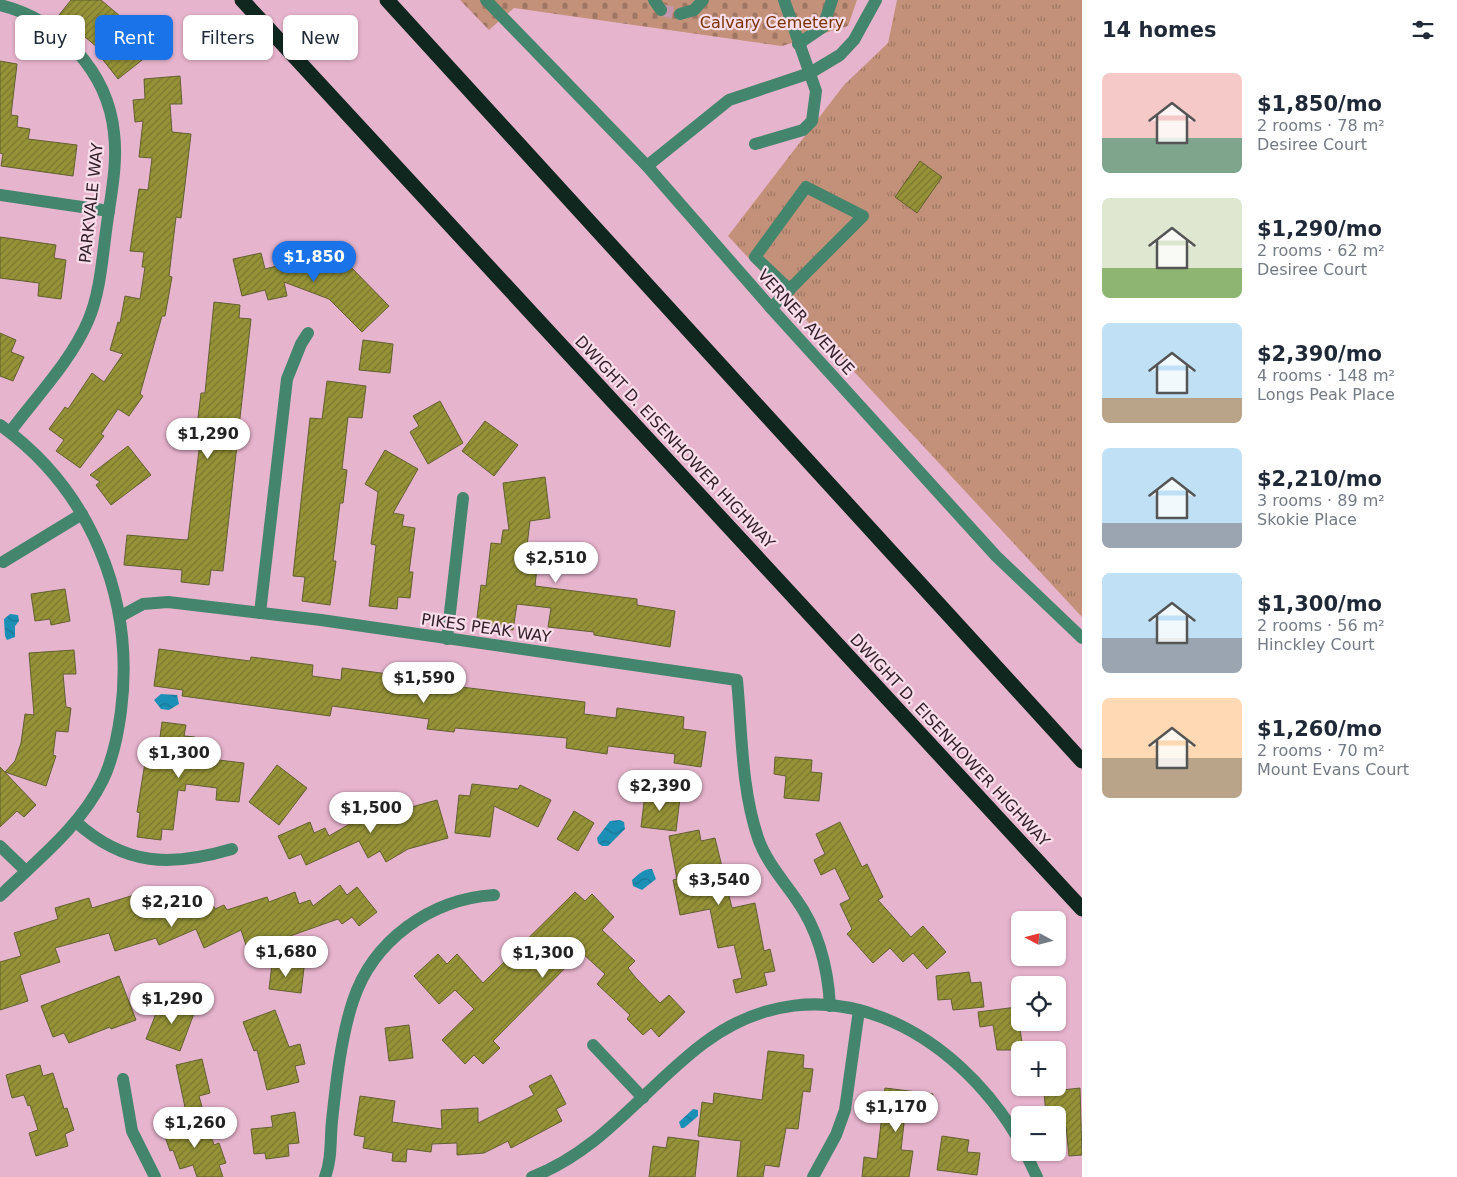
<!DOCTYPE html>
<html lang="en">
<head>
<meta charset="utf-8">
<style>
	body { margin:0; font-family:"DejaVu Sans",sans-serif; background:#f6f6f7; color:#1f2937; height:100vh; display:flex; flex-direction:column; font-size:19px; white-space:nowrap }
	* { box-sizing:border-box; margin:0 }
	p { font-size:16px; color:#747a83 }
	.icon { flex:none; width:28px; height:28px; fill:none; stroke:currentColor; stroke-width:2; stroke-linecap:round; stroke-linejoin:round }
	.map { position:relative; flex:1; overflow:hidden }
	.sheet { display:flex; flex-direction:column; background:#fff; width:375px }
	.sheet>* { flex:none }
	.top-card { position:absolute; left:15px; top:15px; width:475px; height:45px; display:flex; gap:10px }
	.needle { width:32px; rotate:277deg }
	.fabs { position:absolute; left:1011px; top:911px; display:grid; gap:10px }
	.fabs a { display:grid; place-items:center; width:55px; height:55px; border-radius:8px; background:#fff; box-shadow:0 1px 4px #0004; font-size:25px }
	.price { position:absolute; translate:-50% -42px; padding:0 11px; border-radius:18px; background:#fff; color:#222; font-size:16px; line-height:32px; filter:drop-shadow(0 1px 2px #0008) }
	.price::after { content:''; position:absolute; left:50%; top:30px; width:15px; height:11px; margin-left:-8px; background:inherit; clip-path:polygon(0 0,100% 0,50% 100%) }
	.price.active { background:#1a73e8; color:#fff }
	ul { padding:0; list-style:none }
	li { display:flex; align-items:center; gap:15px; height:125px; padding:0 20px }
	li span { display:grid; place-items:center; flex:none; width:140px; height:100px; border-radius:8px; color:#555 }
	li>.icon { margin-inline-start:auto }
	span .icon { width:60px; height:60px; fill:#fffc; stroke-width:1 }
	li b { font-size:21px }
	h2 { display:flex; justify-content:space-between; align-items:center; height:60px; padding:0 20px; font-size:21px }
	.tag { padding:0 18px; border-radius:8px; background:#fff; box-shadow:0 1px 4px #0004; font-size:18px; line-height:45px }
	.tag.active { background:#1a73e8; color:#fff }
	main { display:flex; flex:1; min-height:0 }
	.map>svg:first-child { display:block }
</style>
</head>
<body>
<main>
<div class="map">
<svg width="1082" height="1177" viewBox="0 0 1082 1177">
	<defs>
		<pattern id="grass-tufts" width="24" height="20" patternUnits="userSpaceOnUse" patternTransform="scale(1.25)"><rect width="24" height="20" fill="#c39179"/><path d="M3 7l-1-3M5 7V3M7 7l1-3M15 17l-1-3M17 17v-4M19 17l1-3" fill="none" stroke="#9f7663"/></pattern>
		<pattern id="cemetery-stones" width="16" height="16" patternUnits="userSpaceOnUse" patternTransform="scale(1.25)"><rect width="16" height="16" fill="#c39179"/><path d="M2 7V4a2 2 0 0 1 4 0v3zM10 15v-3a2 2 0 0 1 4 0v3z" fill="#9f7663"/></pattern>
		<pattern id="water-waves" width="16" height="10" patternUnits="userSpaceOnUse" patternTransform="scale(1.25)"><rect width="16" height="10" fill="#1c8fb6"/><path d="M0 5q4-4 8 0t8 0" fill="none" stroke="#197494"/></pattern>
		<pattern id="building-hatch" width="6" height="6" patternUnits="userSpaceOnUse" patternTransform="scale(1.25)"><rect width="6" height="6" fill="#959238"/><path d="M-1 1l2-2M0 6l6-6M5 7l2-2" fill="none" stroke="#7a772f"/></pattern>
	</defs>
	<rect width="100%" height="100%" fill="#e7b4cd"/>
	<polygon fill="url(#grass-tufts)" points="897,0 1082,0 1082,617 728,236 844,85 888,43"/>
	<polygon fill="url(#cemetery-stones)" points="460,0 857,0 848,26 782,46 514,8 489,30"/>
	<g fill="url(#water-waves)">
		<polygon points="10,614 18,615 19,621 15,626 15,637 7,640 5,636 4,619"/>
		<polygon points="161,694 177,695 179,704 169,710 161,709 154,700"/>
		<polygon points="620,820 624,822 625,829 608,846 602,846 598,843 597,838 610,821"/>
		<path d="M652,869L656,879L642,890L633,886L632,880C637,875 645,868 652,869Z"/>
		<polygon points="693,1109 698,1110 698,1116 684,1128 681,1128 679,1122"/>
	</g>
	<g fill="url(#building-hatch)" stroke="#626030">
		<polygon points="71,0 101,0 127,22 151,53 118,79 100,56 104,53 59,15"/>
		<polygon points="0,61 17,64 11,115 18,116 17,127 30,129 28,139 77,145 73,176 1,166 3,154 0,153"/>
		<polygon points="180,76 182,104 170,104 172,132 191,134 181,218 176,217 169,276 172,277 165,316 162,316 140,394 143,396 129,416 118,409 101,434 104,436 80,468 56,451 64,440 49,429 65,407 68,409 92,373 104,382 123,354 110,350 118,322 120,323 125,296 140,299 145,267 142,267 144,252 130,251 139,189 148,190 152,158 139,157 143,121 135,122 133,100 145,99 144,79"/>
		<polygon points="920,161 942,177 917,213 895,197"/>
		<polygon points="0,237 56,245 54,258 66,260 61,299 38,296 39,283 0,278"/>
		<polygon points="304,245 344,260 389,306 362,332 329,299 284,282 287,296 268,300 265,290 242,296 233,259 261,253 265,269 297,261"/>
		<polygon points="214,302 240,305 239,318 251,319 223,571 211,570 209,585 181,582 182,570 124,565 127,535 186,540 188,539 202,426 197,426 201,393 205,393"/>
		<polygon points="0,333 16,340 11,352 24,357 13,381 0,376"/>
		<polygon points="363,340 393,344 390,373 359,370"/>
		<polygon points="327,381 366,386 362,418 348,417 342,469 347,470 343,503 340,503 333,561 336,561 330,605 302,601 305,577 293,576 310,418 322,419"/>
		<polygon points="440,401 463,443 428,464 410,432 419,426 413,416"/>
		<polygon points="485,421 518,445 494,476 462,451"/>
		<polygon points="128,446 151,475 111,505 96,485 100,482 90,475"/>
		<polygon points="385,450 418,469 393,513 404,515 402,526 415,528 409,572 413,572 410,598 398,597 397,609 369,606 376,545 371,544 378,492 365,484"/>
		<polygon points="545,477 550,518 530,521 527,546 539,548 535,586 637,599 637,605 675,611 670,647 594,635 594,632 548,627 551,608 517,604 513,630 476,626 481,585 486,586 491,543 501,544 503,530 509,530 503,483"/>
		<polygon points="65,589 70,621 51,625 50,619 35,621 31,594"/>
		<polygon points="159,649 250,661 251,657 313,665 312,676 341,680 342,668 428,679 428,683 585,702 584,714 616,718 617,708 684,717 683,729 706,732 701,767 674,763 675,754 608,746 607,754 566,748 567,738 455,728 454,732 427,729 429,719 384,713 332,706 330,716 182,696 183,690 154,686"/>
		<polygon points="74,650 76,674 63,674 66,707 71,708 68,732 56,731 53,755 56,756 46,786 5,772 15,761 21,743 25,714 34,715 29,653"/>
		<polygon points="162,722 186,725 184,736 195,737 193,757 244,763 239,802 216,800 217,788 186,784 185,791 178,790 173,830 162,829 161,840 137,837 140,813 137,812 148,744 159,745"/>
		<polygon points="775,757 812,760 811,772 822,773 819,801 784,798 786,776 774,774"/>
		<polygon points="277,765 307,788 279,825 249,802"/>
		<polygon points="0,767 36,805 24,817 17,811 0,827"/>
		<polygon points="472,784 518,789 520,785 551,800 538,827 494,806 490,837 455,833 459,795 470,796"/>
		<polygon points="645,794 680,798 676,831 641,827"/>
		<polygon points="437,800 448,838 408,849 386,862 380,851 368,858 359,841 306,865 301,854 289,859 278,836 310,822 314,833 325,828 329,836 381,806 386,814"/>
		<polygon points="574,811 594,823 578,851 557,839"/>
		<polygon points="840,822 862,867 867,864 883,897 878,900 911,937 923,926 946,952 927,969 913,953 903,962 890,948 873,963 847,934 852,929 840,904 850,899 835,868 821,875 814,860 825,854 816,834"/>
		<polygon points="699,830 701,841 715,838 732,908 755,903 764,951 770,949 775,971 764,973 767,985 736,993 733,980 742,978 734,945 718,948 710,909 680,915 673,880 677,879 669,836"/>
		<polygon points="340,885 347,895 357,887 377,912 359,926 352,917 342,924 338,919 248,951 241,930 204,948 196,929 159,945 156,938 115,951 109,933 55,948 60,962 20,975 28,1001 0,1010 0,962 21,956 14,933 58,919 55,908 89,898 92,908 134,895 140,914 167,903 172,913 209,897 215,909 224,905 227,910 267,897 269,902 295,892 299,904 310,900 313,906"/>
		<polygon points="575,892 585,901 592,894 614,917 602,930 635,961 628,968 636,978 660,1003 669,995 685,1012 659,1037 651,1028 643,1035 627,1019 630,1015 597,984 605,974 581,952 493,1041 500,1048 483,1064 474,1055 465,1064 442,1040 474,1009 455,990 439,1004 414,976 438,954 447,964 457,954 483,983"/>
		<polygon points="272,964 304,968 301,993 269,989"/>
		<polygon points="969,972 971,983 981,982 984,1007 953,1010 951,999 938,1000 936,976"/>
		<polygon points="119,976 136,1020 111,1029 110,1027 69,1043 64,1033 53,1037 41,1006"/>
		<polygon points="174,1000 196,1008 180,1051 146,1039 159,1006 170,1010"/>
		<polygon points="1017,1007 1023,1050 997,1050 993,1025 980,1027 978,1012"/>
		<polygon points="275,1010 289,1047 300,1044 305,1064 295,1066 299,1082 267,1090 257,1050 254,1051 243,1022"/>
		<polygon points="409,1025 413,1058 389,1061 385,1028"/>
		<polygon points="768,1051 804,1055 803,1068 813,1069 810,1092 803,1091 798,1129 786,1128 779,1167 765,1165 763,1177 737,1177 741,1141 698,1136 702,1102 713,1104 714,1093 762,1100"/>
		<polygon points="202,1059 210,1093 199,1096 202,1107 186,1112 176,1065"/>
		<polygon points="40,1065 43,1076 53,1073 64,1109 67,1108 74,1130 65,1134 68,1146 36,1156 29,1133 38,1130 30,1105 28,1106 24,1095 12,1098 6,1075"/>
		<polygon points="551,1075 566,1104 556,1109 562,1121 511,1148 508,1141 484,1153 457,1155 457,1143 432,1144 431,1152 407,1149 406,1162 392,1161 393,1153 363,1148 365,1137 354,1135 360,1096 395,1101 392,1122 442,1129 441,1110 478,1108 478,1123 534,1095 529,1086"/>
		<polygon points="885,1088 933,1094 930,1118 905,1114 901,1150 913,1151 909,1177 862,1177 864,1157 877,1159"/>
		<polygon points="1080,1088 1082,1155 1069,1156 1066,1126 1062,1126 1061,1115 1046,1115 1044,1092"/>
		<polygon points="295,1112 299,1143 288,1144 289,1156 266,1159 265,1153 254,1154 251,1129 273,1127 271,1116"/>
		<polygon points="181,1122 182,1128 207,1124 214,1145 219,1143 226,1163 219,1165 223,1177 197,1177 193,1165 180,1169 173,1150 170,1151 162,1128"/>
		<polygon points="942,1136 969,1140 967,1152 980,1153 977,1175 937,1170"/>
		<polygon points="668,1137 699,1141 695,1177 649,1177 653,1146 666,1148"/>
	</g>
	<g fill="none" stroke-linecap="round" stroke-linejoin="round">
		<polyline stroke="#c396ac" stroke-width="12" stroke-dasharray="12 6" stroke-linecap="butt" points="661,10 680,14"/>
		<g stroke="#44856d" stroke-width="12">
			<polyline points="486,0 647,166 771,308 996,556 1082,638"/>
			<polyline points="654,0 661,10"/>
			<path d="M0,5C59,19 108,72 114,133C118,166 110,199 106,231C102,261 100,293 88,321C71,361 36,397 10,432"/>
			<polyline points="680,14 694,10 703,0"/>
			<polyline points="798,44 823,27 832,0"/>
			<polyline points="755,144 803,130 812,121 816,91 784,0"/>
			<polyline points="647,166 729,100 810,73 840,55 854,40 876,0"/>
			<polyline points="0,195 109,211"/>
			<polyline points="771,308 863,216 806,187 755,257 790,290"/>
			<path d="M0,425C92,491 135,600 121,711C118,734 113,759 103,780C80,827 37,860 0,896"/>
			<polyline points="3,562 82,514"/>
			<polyline points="260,613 287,379 301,344 308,333"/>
			<path d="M121,616L143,604L168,602L321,620L737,680C742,731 741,788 758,838C766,861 782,879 796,899C819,931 828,967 830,1006"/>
			<polyline points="447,639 463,498"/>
			<path d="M76,822C125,866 171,867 232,849"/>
			<polyline points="0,846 26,871"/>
			<polyline points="593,1045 643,1098"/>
			<polyline points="123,1079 132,1131 155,1177"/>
			<polyline points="1025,1152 1037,1177"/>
			<path d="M325,1177C332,1159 330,1140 332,1121C336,1083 341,1037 353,1001C373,940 431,899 494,895"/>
			<path d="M532,1177C603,1150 645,1087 704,1043C822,955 956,1030 1020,1142"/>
			<polyline points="813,1177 836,1135 845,1110 859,1010"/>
		</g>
		<g stroke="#10271f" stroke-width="15">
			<polyline points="242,0 1082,909"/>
			<polyline points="387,0 1082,761"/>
		</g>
	</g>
	<g text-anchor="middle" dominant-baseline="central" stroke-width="4.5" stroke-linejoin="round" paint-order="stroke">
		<g font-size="16" fill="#793200" stroke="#f8ddea">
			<text x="772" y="22">Calvary Cemetery</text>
		</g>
		<g font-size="16" fill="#311e28" stroke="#f8ddea">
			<text transform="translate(91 203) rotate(-84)">PARKVALE WAY</text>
			<text transform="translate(806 322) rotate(48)">VERNER AVENUE</text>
			<text transform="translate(675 442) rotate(47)">DWIGHT D. EISENHOWER HIGHWAY</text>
			<text transform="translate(486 628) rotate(8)">PIKES PEAK WAY</text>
			<text transform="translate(950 740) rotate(47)">DWIGHT D. EISENHOWER HIGHWAY</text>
		</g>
	</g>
</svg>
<div class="fabs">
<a><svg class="needle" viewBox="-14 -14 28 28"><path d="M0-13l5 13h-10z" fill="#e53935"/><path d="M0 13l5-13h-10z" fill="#747a83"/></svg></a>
<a><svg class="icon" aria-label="locate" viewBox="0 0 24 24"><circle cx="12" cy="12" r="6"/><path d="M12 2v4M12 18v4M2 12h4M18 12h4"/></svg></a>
<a>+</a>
<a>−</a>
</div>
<b class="price active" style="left:314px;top:283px">$1,850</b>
<b class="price" style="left:208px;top:460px">$1,290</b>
<b class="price" style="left:556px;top:584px">$2,510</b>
<b class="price" style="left:424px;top:704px">$1,590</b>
<b class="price" style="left:179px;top:779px">$1,300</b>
<b class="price" style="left:660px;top:812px">$2,390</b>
<b class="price" style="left:371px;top:834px">$1,500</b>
<b class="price" style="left:719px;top:906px">$3,540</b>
<b class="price" style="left:172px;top:928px">$2,210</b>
<b class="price" style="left:286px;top:978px">$1,680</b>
<b class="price" style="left:543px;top:979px">$1,300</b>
<b class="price" style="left:172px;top:1025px">$1,290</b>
<b class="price" style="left:896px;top:1133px">$1,170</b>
<b class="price" style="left:195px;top:1149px">$1,260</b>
<div class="top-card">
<a class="tag">Buy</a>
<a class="tag active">Rent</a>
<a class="tag">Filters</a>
<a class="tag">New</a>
</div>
</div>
<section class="sheet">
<h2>14 homes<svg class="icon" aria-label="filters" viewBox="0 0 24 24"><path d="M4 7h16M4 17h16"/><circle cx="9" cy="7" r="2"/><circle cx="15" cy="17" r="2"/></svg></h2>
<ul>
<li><span style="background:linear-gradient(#f6c9c9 65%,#7fa58c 0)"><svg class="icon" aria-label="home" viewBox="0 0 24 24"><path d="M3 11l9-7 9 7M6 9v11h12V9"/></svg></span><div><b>$1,850/mo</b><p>2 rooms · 78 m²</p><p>Desiree Court</p></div></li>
<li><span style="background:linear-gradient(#dfe7d0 70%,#8fb573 0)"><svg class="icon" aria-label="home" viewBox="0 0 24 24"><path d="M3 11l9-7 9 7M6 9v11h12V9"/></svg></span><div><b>$1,290/mo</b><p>2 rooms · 62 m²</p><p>Desiree Court</p></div></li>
<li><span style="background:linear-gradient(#bfe0f5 75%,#b9a48a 0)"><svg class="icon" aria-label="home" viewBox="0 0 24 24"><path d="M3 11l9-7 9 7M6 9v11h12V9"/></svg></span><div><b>$2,390/mo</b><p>4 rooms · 148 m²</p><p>Longs Peak Place</p></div></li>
<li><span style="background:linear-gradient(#bfe0f5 75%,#9aa5b1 0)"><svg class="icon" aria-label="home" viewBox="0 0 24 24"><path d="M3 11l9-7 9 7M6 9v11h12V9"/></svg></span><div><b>$2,210/mo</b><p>3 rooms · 89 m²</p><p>Skokie Place</p></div></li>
<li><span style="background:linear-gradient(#bfe0f5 65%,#9aa5b1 0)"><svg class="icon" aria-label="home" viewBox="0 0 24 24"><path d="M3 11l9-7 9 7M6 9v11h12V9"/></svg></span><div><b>$1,300/mo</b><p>2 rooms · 56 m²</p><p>Hinckley Court</p></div></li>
<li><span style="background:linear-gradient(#ffd9b3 60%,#b9a48a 0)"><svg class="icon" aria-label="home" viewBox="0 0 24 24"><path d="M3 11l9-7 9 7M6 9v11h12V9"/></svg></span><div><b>$1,260/mo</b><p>2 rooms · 70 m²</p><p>Mount Evans Court</p></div></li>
</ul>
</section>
</main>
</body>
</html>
